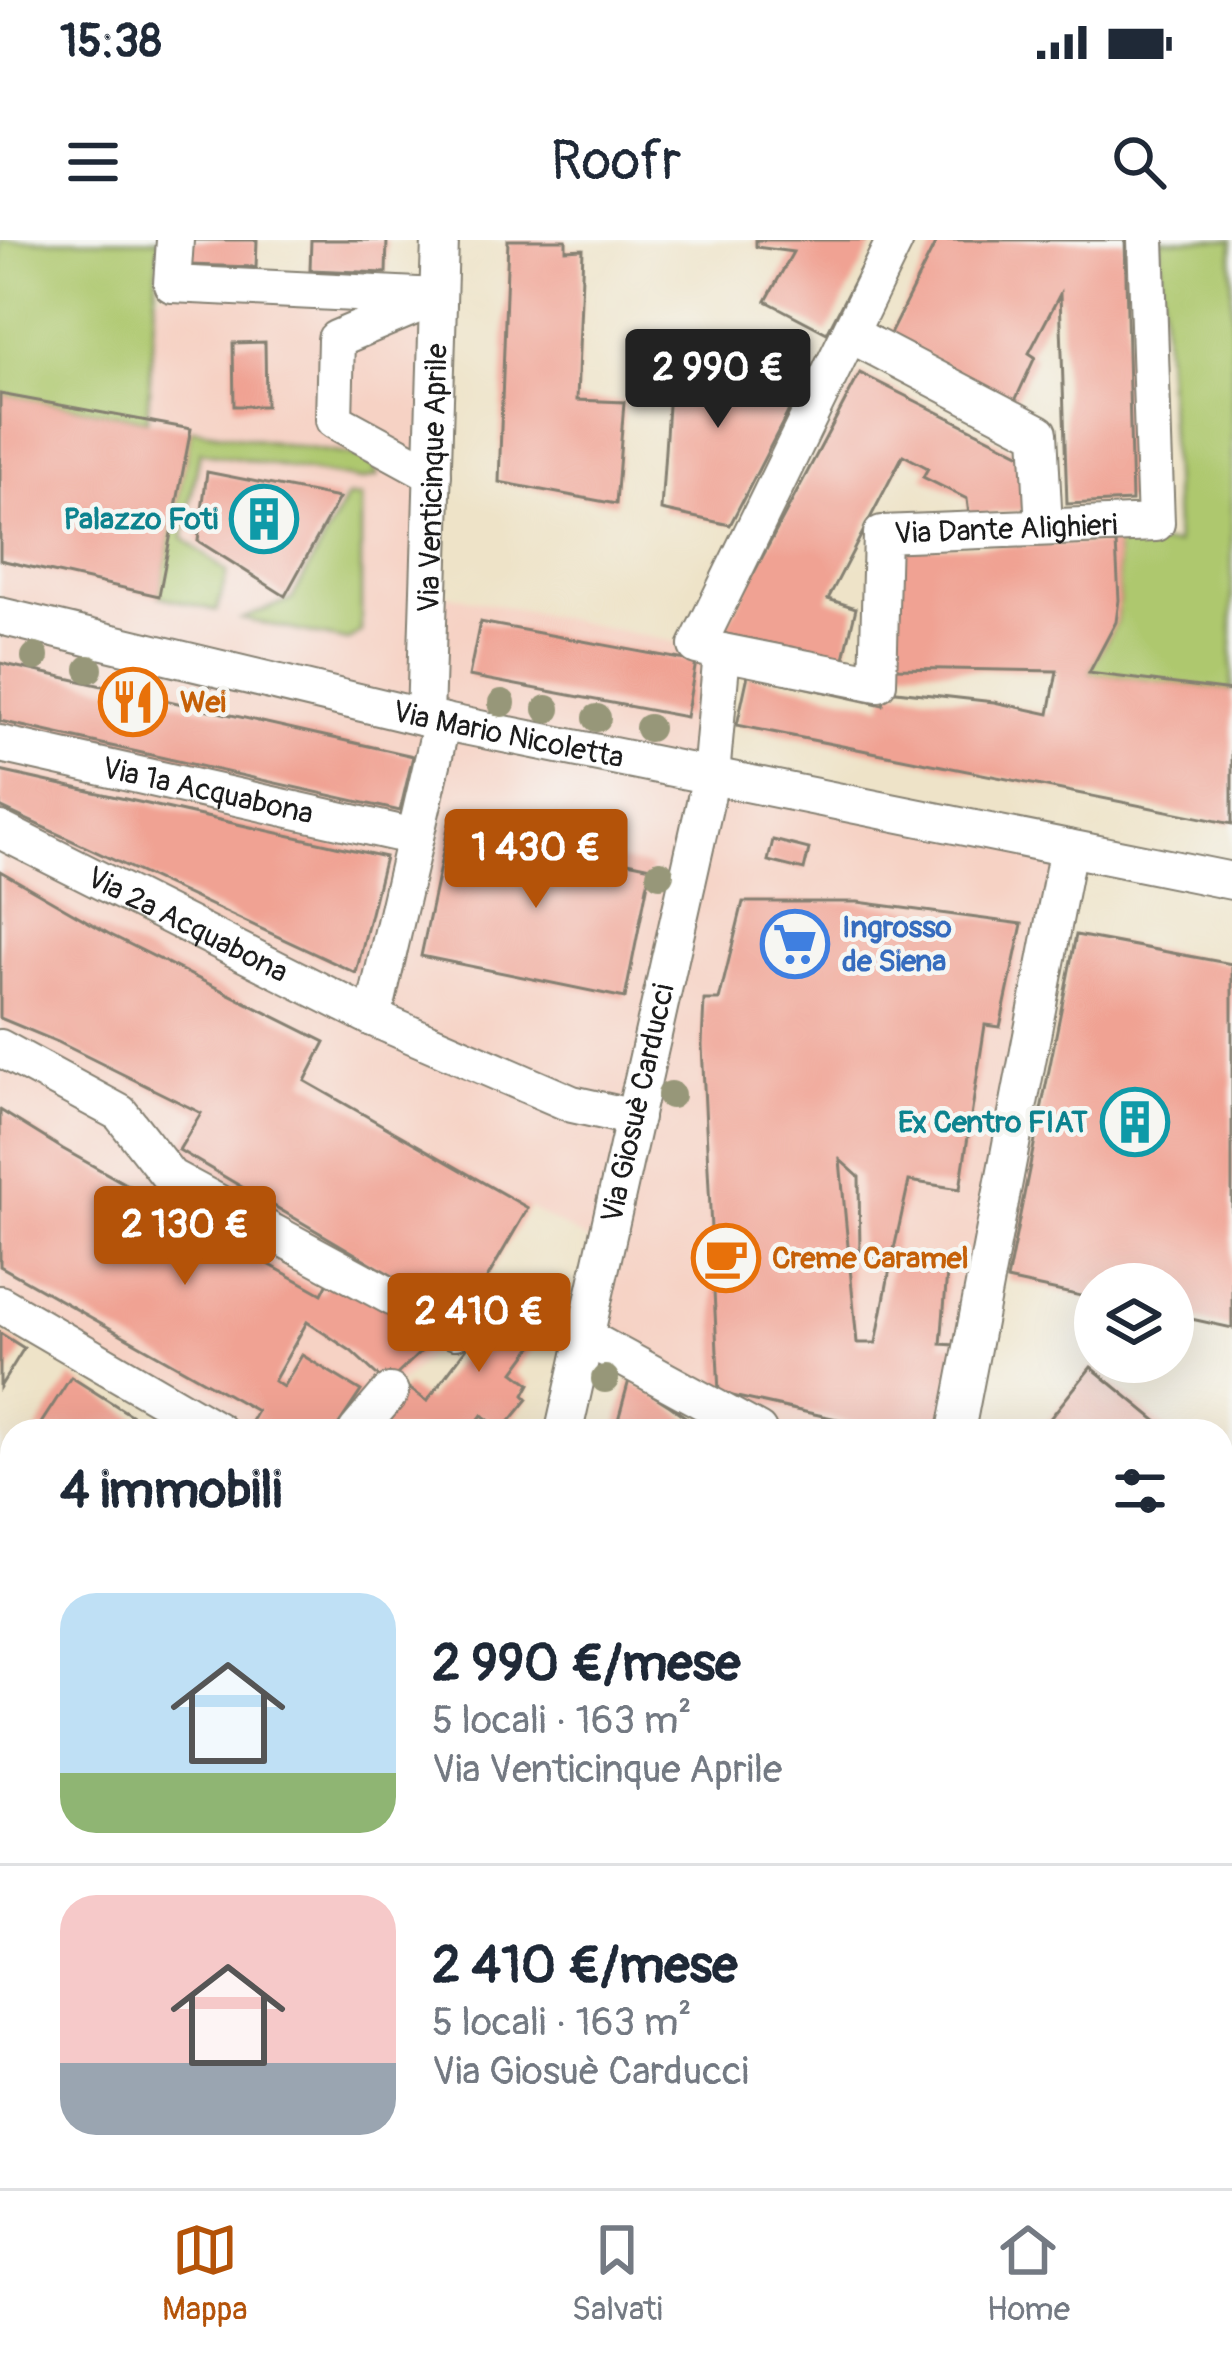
<!DOCTYPE html>
<html lang="it">
<head>
<meta charset="utf-8">
<style>
	body { margin:0; font-family:Pangolin,sans-serif; background:#f2f2f3; color:#1f2937; height:100vh; display:flex; flex-direction:column; font-size:45px; white-space:nowrap }
	* { box-sizing:border-box; margin:0 }
	p { font-size:39px; color:#747a83 }
	.icon { flex:none; width:66px; height:66px; fill:none; stroke:currentColor; stroke-width:2; stroke-linecap:round; stroke-linejoin:round }
	.map { position:relative; flex:1; overflow:hidden }
	.drawer { position:absolute; left:0px; top:1179px; width:1233px; height:771px; display:flex; flex-direction:column; background:#fff; border-radius:36px 36px 0 0; box-shadow:0 12px 48px #0002 }
	.drawer>* { flex:none }
	.controls { position:absolute; left:1074px; top:1023px; display:grid; gap:24px }
	.controls a { display:grid; place-items:center; width:120px; height:120px; border-radius:50%; background:#fff; box-shadow:0 12px 48px #0002; font-size:60px }
	.price { position:absolute; translate:-50% -102px; padding:0 27px; border-radius:12px; background:#b45309; color:#fff; font-size:39px; line-height:78px; filter:drop-shadow(0 3px 6px #0008) }
	.price::after { content:''; position:absolute; left:50%; top:72px; width:36px; height:27px; margin-left:-18px; background:inherit; clip-path:polygon(0 0,100% 0,50% 100%) }
	.price.on { background:#222; color:#fff }
	ul { padding:0; list-style:none }
	li { display:flex; align-items:center; gap:36px; height:300px; padding:0 60px }
	li+li { border-top:3px solid #e0e1e3 }
	li span { display:grid; place-items:center; flex:none; width:336px; height:240px; border-radius:36px; color:#555 }
	li>.icon { margin-inline-start:auto }
	span .icon { width:144px; height:144px; fill:#fffc; stroke-width:1 }
	li b { font-size:51px }
	h2 { display:flex; justify-content:space-between; align-items:center; height:144px; padding:0 60px; font-size:51px }
	.status { display:flex; justify-content:space-between; align-items:center; height:84px; padding:0 60px; background:#fff; direction:ltr }
	.status svg { height:33px; fill:currentColor }
	header { display:flex; justify-content:space-between; align-items:center; height:156px; padding:0 60px; background:#fff; font-size:54px; font-weight:600 }
	.tab-bar { display:flex; justify-content:space-around; align-items:center; height:168px; border-top:3px solid #e0e1e3; background:#fff; font-size:33px; color:#747a83 }
	.tab-bar a { display:grid; justify-items:center; gap:6px }
	.tab-bar .on { color:#b45309 }
	.map>svg:first-child { display:block }
</style>
</head>
<body>
<div class="status"><b>15:38</b><svg viewBox="0 0 49 12"><path d="M0 12V9h3v3zM5 12V6h3v6zM10 12V3h3v9zM15 12V0h3v12zM26 1h20v11H26zM47 4h2v5h-2z"/></svg></div>
<header><svg class="icon" aria-label="menu" viewBox="0 0 24 24"><path d="M4 6h16M4 12h16M4 18h16"/></svg>Roofr<svg class="icon" aria-label="search" viewBox="0 0 24 24"><circle cx="10" cy="10" r="6"/><path d="M15 15l6 6"/></svg></header>
<div class="map">
<svg width="1232" height="1948" viewBox="0 0 1232 1948">
	<rect width="100%" height="100%" fill="#f6f6f2"/>
	<filter id="ink" filterUnits="userSpaceOnUse"><feTurbulence type="fractalNoise" baseFrequency=".00833" numOctaves="2"/><feDisplacementMap in="SourceGraphic" scale="24" xChannelSelector="R" yChannelSelector="G"/><feConvolveMatrix kernelMatrix="1 2 1 2 8 2 1 2 1" color-interpolation-filters="sRGB"/></filter>
	<filter id="wash" filterUnits="userSpaceOnUse"><feTurbulence type="fractalNoise" baseFrequency=".004" numOctaves="4" result="noise"/><feDisplacementMap in="SourceGraphic" scale="48" xChannelSelector="R" yChannelSelector="G"/><feGaussianBlur stdDeviation="2.7" result="paint"/><feColorMatrix in="noise" values="0 0 0 0 0 0 0 0 0 0 0 0 0 0 0 0 0 1.4 0 .05"/><feComposite in="paint" operator="in"/></filter>
	<g filter="url(#wash)">
		<rect width="100%" height="100%" fill="#eee3c8"/>
		<g fill="#f6d2c4">
			<polygon points="172,44 438,57 430,351 722,412 711,535 1068,608 956,1191 758,1191 587,1098 607,1011 529,968 455,1091 390,1152 357,1191 218,1191 0,1064 0,154 146,180 157,57"/>
			<polygon points="508,1938 1153,1938 1163,1948 507,1948"/>
		</g>
		<g fill="#aec86e" stroke="#657245" stroke-width="3">
			<polygon points="0,0 159,0 147,180 0,154"/>
			<polygon points="1159,0 1232,0 1232,451 1089,433 1116,382 1119,360 1116,303 1176,304"/>
			<polygon points="191,189 370,218 378,236 361,240 200,212 183,298 227,332 217,371 159,356"/>
			<polygon points="347,257 361,257 361,392 347,401 242,379 292,359"/>
			<polygon points="1221,1379 1232,1388 1232,1590 1221,1581"/>
		</g>
		<g id="blocks">
			<g fill="#f0a293">
				<polygon points="188,0 257,0 256,27 187,25"/>
				<polygon points="311,0 387,0 386,33 310,30"/>
				<polygon points="508,0 566,0 566,10 583,9 577,160 624,162 616,264 499,242"/>
				<polygon points="756,0 875,0 827,93 766,61 793,12 756,7"/>
				<polygon points="937,0 1125,0 1132,261 1067,264 1060,54 1029,113 1035,117 1014,163 889,96"/>
				<polygon points="265,102 266,166 234,166 233,103"/>
				<polygon points="672,106 736,108 736,134 778,136 801,147 730,285 661,270"/>
				<polygon points="860,133 1027,217 1027,270 969,275 967,259 923,237 928,228 903,215 828,359 856,368 844,418 722,393"/>
				<polygon points="0,154 191,189 159,356 0,320"/>
				<polygon points="207,232 339,258 285,356 198,301"/>
				<polygon points="1116,303 1119,360 1116,382 1089,433 1232,451 1232,584 737,485 748,435 883,465 887,450 994,462 1049,474 1057,431 894,428 894,308"/>
				<polygon points="480,382 696,422 686,477 469,436"/>
				<polygon points="0,423 413,516 400,571 0,481"/>
				<polygon points="0,531 385,617 356,733 0,567"/>
				<polygon points="449,584 651,627 625,758 421,716"/>
				<polygon points="773,600 809,609 804,630 768,621"/>
				<polygon points="0,631 111,695 325,802 305,841 528,968 464,1078 179,910 201,873 58,802 0,778"/>
				<polygon points="743,662 858,662 1022,684 1000,787 985,785 960,949 909,941 891,1023 860,1015 859,937 840,920 857,1103 876,1103 891,1023 947,1033 941,1104 955,1105 943,1191 891,1191 719,1153 702,805 704,760 719,760"/>
				<polygon points="1076,695 1232,724 1232,1088 1173,1075 1173,1044 1095,1044 1095,1059 1007,1040"/>
				<polygon points="0,870 63,909 322,1054 331,1036 392,1068 431,1102 387,1144 351,1111 307,1082 274,1141 283,1147 302,1115 361,1151 334,1191 251,1191 247,1188 257,1171 0,1026"/>
				<polygon points="513,1046 555,1076 514,1132 530,1144 524,1155 528,1159 502,1191 482,1175 473,1187 478,1191 374,1191 406,1146 427,1161"/>
				<polygon points="0,1093 24,1108 0,1147"/>
				<polygon points="1091,1127 1169,1191 1040,1191"/>
				<polygon points="71,1137 156,1191 36,1191"/>
				<polygon points="629,1140 670,1166 705,1191 615,1191"/>
				<polygon points="12,1228 12,1387 0,1380 0,1246"/>
				<polygon points="1221,1233 1232,1242 1232,1385 1221,1376"/>
				<polygon points="12,1448 12,1571 0,1564 0,1471"/>
				<polygon points="1221,1581 1232,1590 1232,1650 1221,1665"/>
				<polygon points="2,1650 12,1657 12,1857 0,1875"/>
				<polygon points="5,1887 12,1891 12,1930 0,1922 0,1894"/>
				<polygon points="47,1938 180,1938 179,1948 105,1948 91,1940 85,1948 63,1948"/>
				<polygon points="264,1938 329,1938 322,1948 247,1948"/>
				<polygon points="413,1938 473,1938 471,1948 411,1948"/>
			</g>
		</g>
	</g>
	<g filter="url(#ink)">
		<use href="#blocks" fill-opacity="0" stroke="#858072" stroke-width="3"/>
		<g fill="none" stroke-linecap="round" stroke-linejoin="round">
			<g stroke="#858072" stroke-width="40">
				<g id="minor">
					<polyline points="175,0 172,44 438,57"/>
					<polyline points="429,60 336,99 334,180 433,234"/>
					<polyline points="850,94 1039,193 1044,287"/>
					<path id="s1" d="M0,376L425,478L1232,641"/>
					<path id="s2" d="M722,412L878,443L882,294L1156,283L1146,0"/>
					<path id="s3" d="M425,478L440,0"/>
					<path id="s4" d="M0,504L415,597"/>
					<path id="s5" d="M0,590L373,778L572,864L635,878"/>
					<polyline points="373,778 442,481"/>
					<polyline points="0,808 120,873 170,937 455,1091"/>
					<polyline points="0,1064 218,1191"/>
					<polyline points="587,1098 758,1191"/>
					<polyline points="357,1191 390,1152"/>
					<path id="s6" d="M564,1191L711,536L722,412L697,406L895,0"/>
					<polyline points="956,1191 1068,608"/>
					<polyline points="0,1401 12,1409"/>
					<polyline points="1197,1938 1203,1948"/>
					<polyline points="490,1948 493,1938"/>
				</g>
			</g>
			<use href="#minor" stroke="#fff" stroke-width="36"/>
		</g>
		<g fill="#979779">
			<circle cx="35" cy="417" r="14"/>
			<circle cx="89" cy="429" r="14"/>
			<circle cx="502" cy="463" r="14"/>
			<circle cx="547" cy="469" r="14"/>
			<circle cx="597" cy="478" r="14"/>
			<circle cx="649" cy="488" r="14"/>
			<circle cx="660" cy="634" r="14"/>
			<circle cx="671" cy="855" r="14"/>
			<circle cx="605" cy="1139" r="14"/>
		</g>
	</g>
	<defs>
		<g id="building-ring" transform="scale(3.45)"><circle r="9.5" fill="#f6f6f2" stroke="#0f9aa8" stroke-width="1.5"/><path d="M-4-6H4V6H1V3H-1V6H-4ZM-2.5-4.3h1.7v1.8h-1.7ZM.8-4.3h1.7v1.8H.8ZM-2.5-1h1.7V.8h-1.7ZM.8-1h1.7V.8H.8Z" fill="#0f9aa8"/></g>
		<g id="restaurant-ring" transform="scale(3.45)"><circle r="9.5" fill="#f6f6f2" stroke="#e8710a" stroke-width="1.5"/><path d="M-5-6h1v4h1v-4h1v4h1v-4h1v5L-1.5 .5V6h-2V.5L-5-1ZM5-6V6H3V1.5H1.5Q1.5-4 5-6Z" fill="#e8710a"/></g>
		<g id="supermarket-ring" transform="scale(3.45)"><circle r="9.5" fill="#f6f6f2" stroke="#3f7fe0" stroke-width="1.5"/><path d="M-6-5.5h2.5l.6 2H6L4.5 2H-2.5L-4.4-4H-6ZM-1.5 3.2a1.3 1.3 0 1 0 .1 0ZM3 3.2a1.3 1.3 0 1 0 .1 0Z" fill="#3f7fe0"/></g>
		<g id="cafe-ring" transform="scale(3.45)"><circle r="9.5" fill="#f6f6f2" stroke="#e8710a" stroke-width="1.5"/><path d="M-5.5-4.5H6V0H3Q3 3.5 0 3.5H-2.5Q-5.5 3.5-5.5 0ZM3-3.2v2h1.7v-2ZM-6 4.5H4V6H-6Z" fill="#e8710a"/></g>
	</defs>
	<g fill-rule="evenodd">
		<use href="#building-ring" x="264" y="279"/>
		<use href="#restaurant-ring" x="133" y="462"/>
		<use href="#supermarket-ring" x="795" y="704"/>
		<use href="#building-ring" x="1135" y="882"/>
		<use href="#cafe-ring" x="726" y="1018"/>
	</g>
	<g text-anchor="middle" dominant-baseline="central" stroke-width="9" stroke-linejoin="round" paint-order="stroke">
		<g font-size="30" fill="#1c1c1c" stroke="#f6f6f2">
			<text stroke="none"><textPath href="#s3" startOffset="240">Via Venticinque Aprile</textPath></text>
			<text stroke="none"><textPath href="#s2" startOffset="432">Via Dante Alighieri</textPath></text>
			<text stroke="none"><textPath href="#s1" startOffset="522">Via Mario Nicoletta</textPath></text>
			<text stroke="none"><textPath href="#s4" startOffset="213">Via 1a Acquabona</textPath></text>
			<text stroke="none"><textPath href="#s5" startOffset="210">Via 2a Acquabona</textPath></text>
			<text stroke="none"><textPath href="#s6" startOffset="336">Via Giosuè Carducci</textPath></text>
		</g>
		<g font-size="30" font-weight="bold" fill="#0d838f" stroke="#f6f6f2" text-anchor="end">
			<text x="218" y="279">Palazzo Foti</text>
			<text x="1088" y="882">Ex Centro FIAT</text>
		</g>
		<g font-size="30" font-weight="bold" fill="#c56008" stroke="#f6f6f2" text-anchor="start">
			<text x="180" y="462">Wei</text>
			<text x="772" y="1018">Creme Caramel</text>
		</g>
		<g font-size="30" font-weight="bold" fill="#366cbe" stroke="#f6f6f2" text-anchor="start">
			<text x="842" y="687">Ingrosso<tspan x="842" dy="34">de Siena</tspan></text>
		</g>
	</g>
</svg>
<div class="controls">
<a><svg class="icon" aria-label="layers" viewBox="0 0 24 24"><path d="M12 4l9 5-9 5-9-5zM3 14l9 5 9-5"/></svg></a>
</div>
<b class="price on" style="left:718px;top:191px">2 990 €</b>
<b class="price" style="left:536px;top:671px">1 430 €</b>
<b class="price" style="left:185px;top:1048px">2 130 €</b>
<b class="price" style="left:479px;top:1135px">2 410 €</b>
<section class="drawer">
<h2>4 immobili<svg class="icon" aria-label="filters" viewBox="0 0 24 24"><path d="M4 7h16M4 17h16"/><circle cx="9" cy="7" r="2"/><circle cx="15" cy="17" r="2"/></svg></h2>
<ul>
<li><span style="background:linear-gradient(#bfe0f5 75%,#8fb573 0)"><svg class="icon" aria-label="home" viewBox="0 0 24 24"><path d="M3 11l9-7 9 7M6 9v11h12V9"/></svg></span><div><b>2 990 €/mese</b><p>5 locali · 163 m²</p><p>Via Venticinque Aprile</p></div></li>
<li><span style="background:linear-gradient(#f6c9c9 70%,#9aa5b1 0)"><svg class="icon" aria-label="home" viewBox="0 0 24 24"><path d="M3 11l9-7 9 7M6 9v11h12V9"/></svg></span><div><b>2 410 €/mese</b><p>5 locali · 163 m²</p><p>Via Giosuè Carducci</p></div></li>
</ul>
</section>
</div>
<nav class="tab-bar">
<a class="on"><svg class="icon" aria-label="map" viewBox="0 0 24 24"><path d="M3 6l6-2 6 2 6-2v14l-6 2-6-2-6 2zM9 4v14M15 6v14"/></svg>Mappa</a>
<a><svg class="icon" aria-label="saved" viewBox="0 0 24 24"><path d="M7 4h10v16l-5-4-5 4z"/></svg>Salvati</a>
<a><svg class="icon" aria-label="home" viewBox="0 0 24 24"><path d="M3 11l9-7 9 7M6 9v11h12V9"/></svg>Home</a>
</nav>
</body>
</html>
